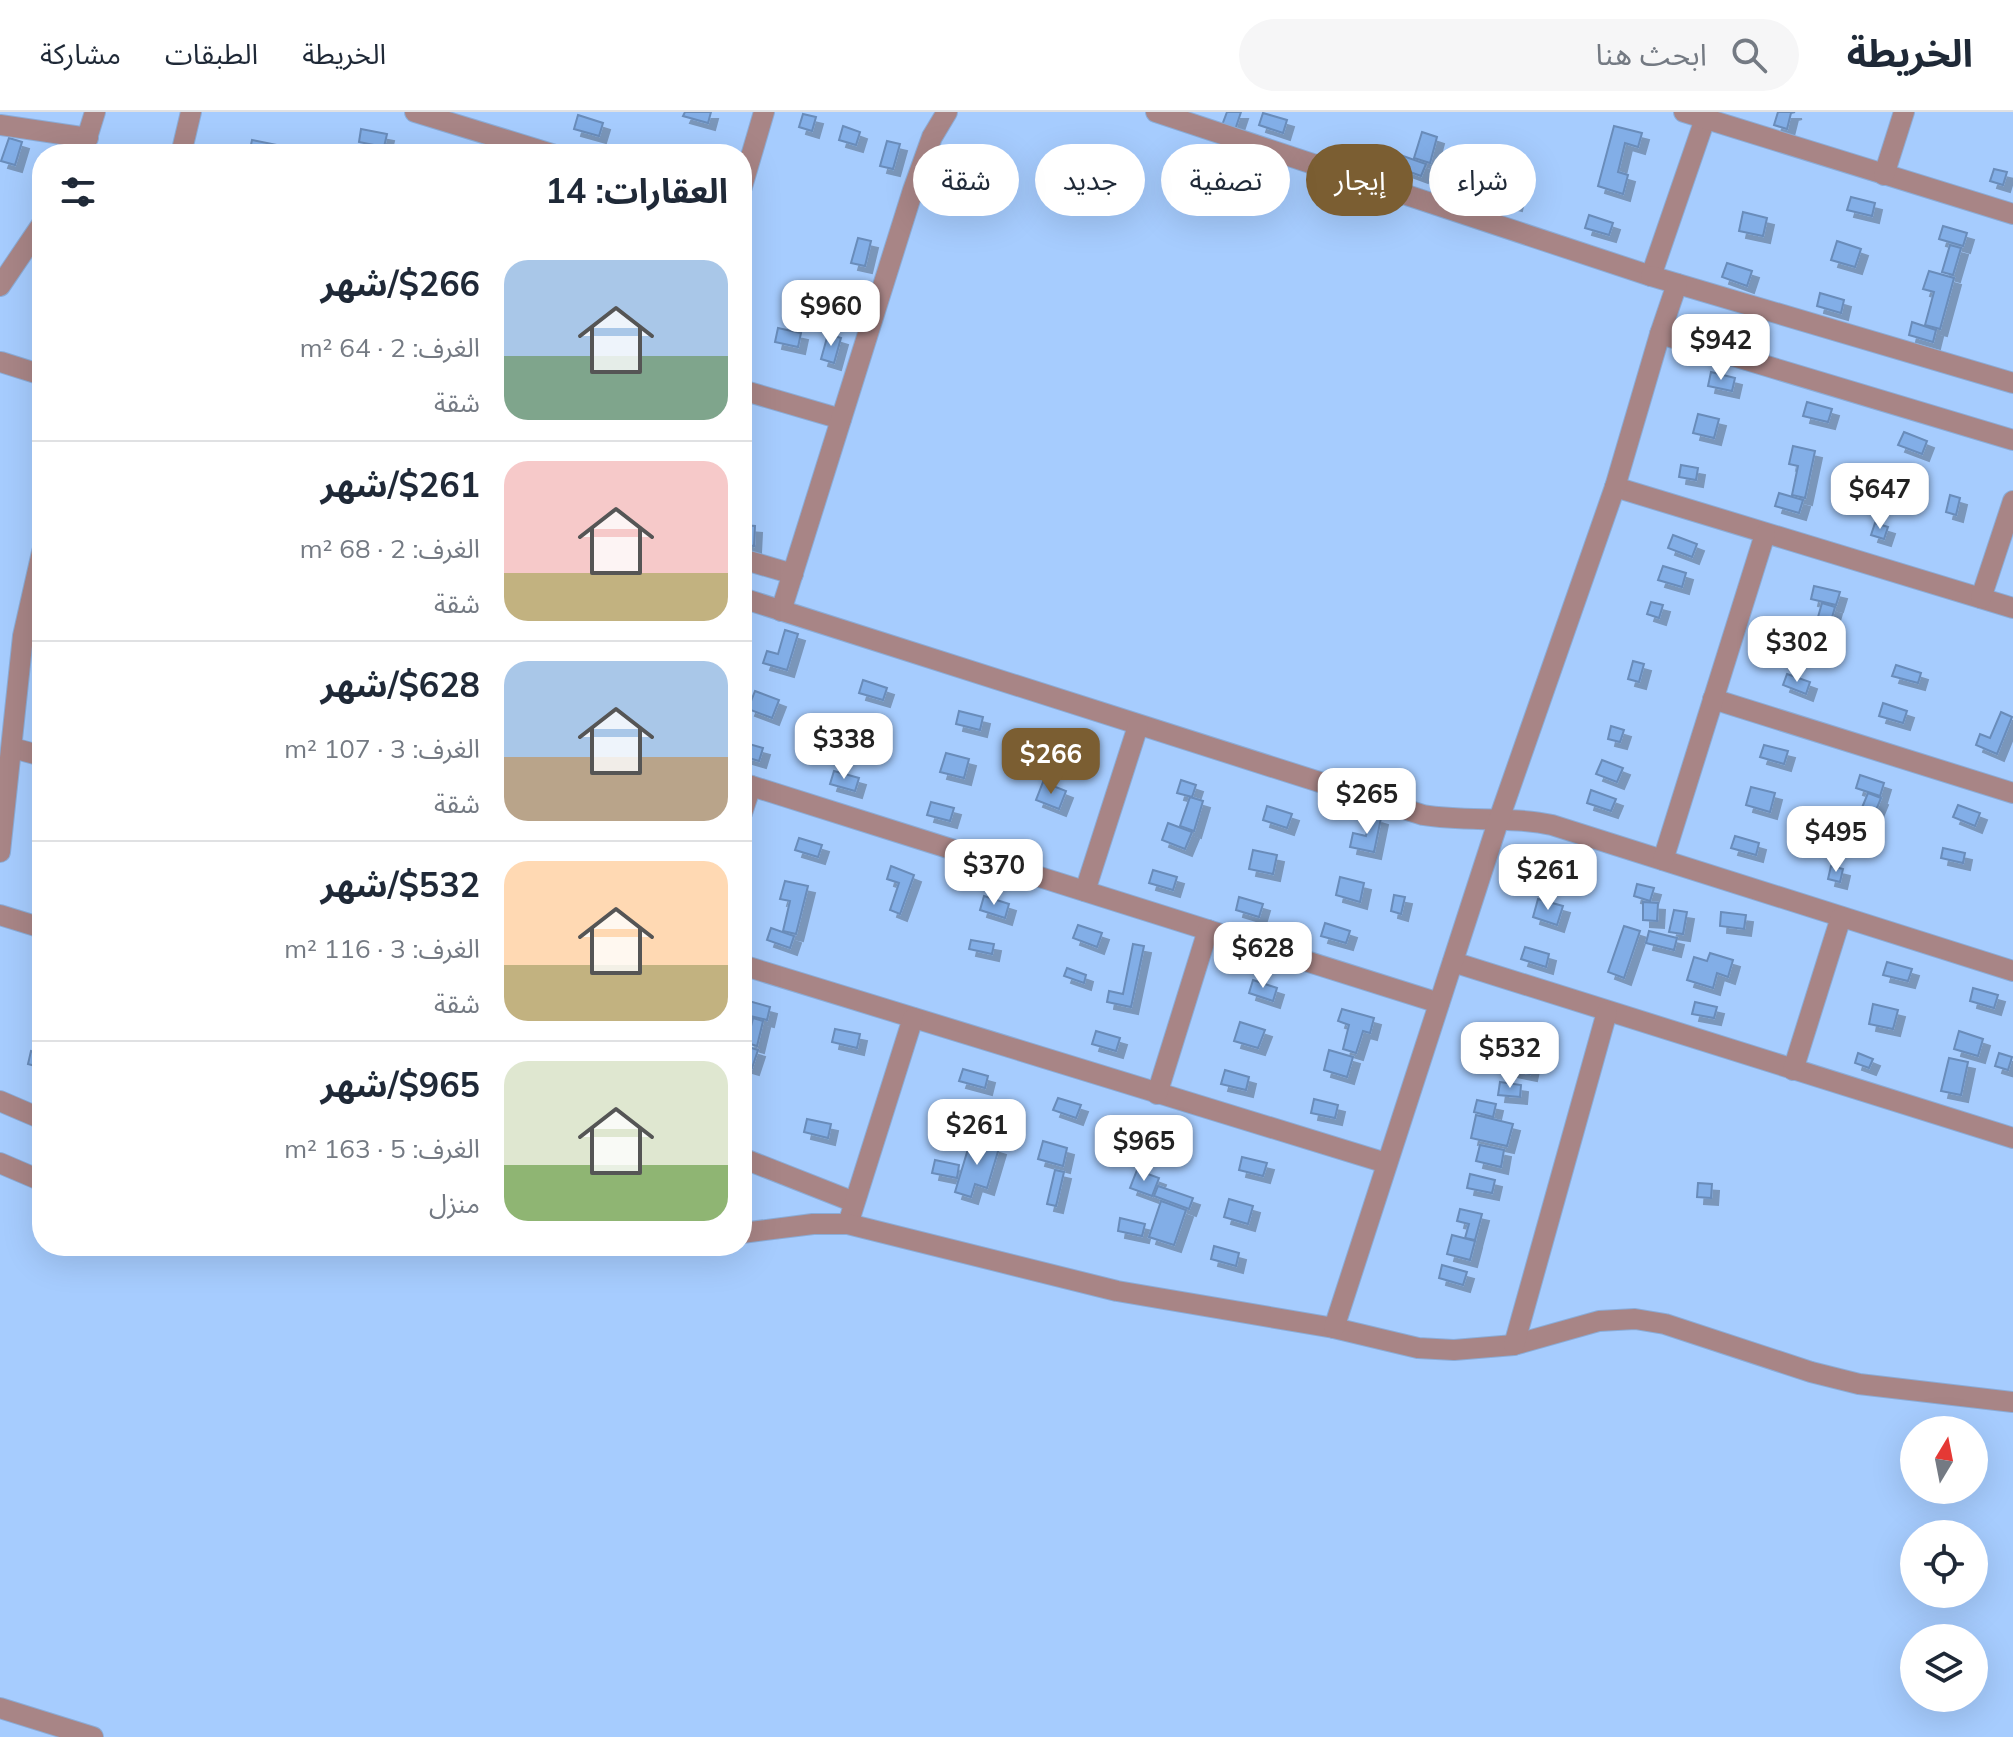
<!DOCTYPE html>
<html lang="ar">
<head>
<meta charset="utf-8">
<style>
	body { margin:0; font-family:Mulish,"Noto Sans Arabic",sans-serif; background:#f6f6f7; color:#1f2937; direction:rtl; height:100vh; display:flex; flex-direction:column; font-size:30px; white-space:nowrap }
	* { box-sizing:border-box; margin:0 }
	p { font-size:26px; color:#747a83 }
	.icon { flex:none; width:44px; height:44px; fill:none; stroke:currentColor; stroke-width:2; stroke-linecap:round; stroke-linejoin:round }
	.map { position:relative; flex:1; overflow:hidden; direction:ltr }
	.details { position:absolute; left:32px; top:32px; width:720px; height:1112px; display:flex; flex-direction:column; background:#fff; border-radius:32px; box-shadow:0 8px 32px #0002; direction:rtl }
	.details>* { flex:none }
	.top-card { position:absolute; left:776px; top:32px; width:760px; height:72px; direction:rtl; display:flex; gap:16px }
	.needle { width:52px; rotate:10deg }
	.buttons { position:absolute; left:1900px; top:1304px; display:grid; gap:16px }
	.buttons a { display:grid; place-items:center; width:88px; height:88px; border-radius:50%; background:#fff; box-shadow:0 8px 32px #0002; font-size:40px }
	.price { position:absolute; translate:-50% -68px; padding:0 18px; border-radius:16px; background:#fff; color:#222; font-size:26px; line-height:52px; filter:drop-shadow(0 2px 4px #0008) }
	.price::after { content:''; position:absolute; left:50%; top:48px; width:24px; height:18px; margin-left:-12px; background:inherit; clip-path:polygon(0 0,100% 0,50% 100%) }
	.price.active { background:#7b5e32; color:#fff }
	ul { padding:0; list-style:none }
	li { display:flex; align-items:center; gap:24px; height:200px; padding:0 24px }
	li+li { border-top:2px solid #e0e1e3 }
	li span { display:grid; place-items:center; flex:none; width:224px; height:160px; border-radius:24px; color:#555 }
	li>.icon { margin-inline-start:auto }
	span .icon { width:96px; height:96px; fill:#fffc; stroke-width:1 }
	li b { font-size:34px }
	h2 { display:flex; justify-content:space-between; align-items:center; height:96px; padding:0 24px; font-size:34px }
	.tag { padding:0 28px; border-radius:36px; background:#fff; box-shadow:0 8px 32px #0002; font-size:28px; line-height:72px }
	.tag.active { background:#7b5e32; color:#fff }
	header { display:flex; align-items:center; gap:48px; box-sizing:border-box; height:112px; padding:0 40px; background:#fff; border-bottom:2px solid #e0e1e3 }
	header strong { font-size:38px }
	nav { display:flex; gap:44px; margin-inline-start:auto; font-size:28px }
	.search { width:560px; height:72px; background:#f6f6f7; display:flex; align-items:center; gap:20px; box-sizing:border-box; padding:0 28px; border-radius:44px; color:#747a83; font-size:30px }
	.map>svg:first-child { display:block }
</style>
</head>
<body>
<header>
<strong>الخريطة</strong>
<div class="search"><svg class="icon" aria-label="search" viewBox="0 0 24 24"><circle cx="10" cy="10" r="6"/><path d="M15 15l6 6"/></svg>ابحث هنا</div>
<nav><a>الخريطة</a><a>الطبقات</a><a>مشاركة</a></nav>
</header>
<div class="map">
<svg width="2013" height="1625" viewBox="0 0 2013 1625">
	<defs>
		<filter id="shadow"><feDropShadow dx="7" dy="7" stdDeviation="0" flood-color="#0004"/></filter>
	</defs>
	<rect width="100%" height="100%" fill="#a6ccfe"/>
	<g fill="#82aee7" stroke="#698cba" stroke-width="2" filter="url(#shadow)">
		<polygon points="685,0 711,0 708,11 683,4"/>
		<polygon points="1227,0 1241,0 1234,21 1221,16"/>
		<polygon points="1778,0 1795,0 1791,1 1787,17 1774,13"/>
		<polygon points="1263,1 1287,8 1283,21 1259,13"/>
		<polygon points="803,2 816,5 812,19 799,15"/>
		<polygon points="578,3 603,11 599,24 574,17"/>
		<polygon points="843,14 860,20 856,33 839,28"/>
		<polygon points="1614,14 1642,21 1638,35 1625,31 1618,60 1628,63 1623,82 1598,74"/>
		<polygon points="361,17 387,22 384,35 359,30"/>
		<polygon points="1422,20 1437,25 1430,51 1414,46"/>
		<polygon points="9,26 22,30 15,53 1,49"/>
		<polygon points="252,28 277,33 275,42 249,42"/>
		<polygon points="887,29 900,32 893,57 880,54"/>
		<polygon points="1403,44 1426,52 1421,64 1399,56"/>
		<polygon points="1994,57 2007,60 2003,73 1990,69"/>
		<polygon points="1494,74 1518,79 1515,92 1491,86"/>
		<polygon points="1851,85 1875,91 1872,104 1847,98"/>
		<polygon points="1743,100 1767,106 1763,124 1739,119"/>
		<polygon points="1589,103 1613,111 1609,123 1585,116"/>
		<polygon points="1943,114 1967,121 1963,134 1939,127"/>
		<polygon points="858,126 871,129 865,154 851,151"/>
		<polygon points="1837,129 1861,137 1855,155 1831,148"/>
		<polygon points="1950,133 1961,136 1953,163 1942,160"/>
		<polygon points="1727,151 1752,159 1747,174 1722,165"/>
		<polygon points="1929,159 1954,166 1940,217 1925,213 1934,180 1923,177"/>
		<polygon points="1820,181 1844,188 1841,201 1817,194"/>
		<polygon points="1912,210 1936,218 1933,230 1909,223"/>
		<polygon points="778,216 801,221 798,235 775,230"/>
		<polygon points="828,222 841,226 834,251 821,247"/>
		<polygon points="1711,260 1735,266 1732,279 1708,274"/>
		<polygon points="1807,290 1832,297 1828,310 1803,304"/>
		<polygon points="1698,302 1719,307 1714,326 1693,321"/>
		<polygon points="1904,320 1927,329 1922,342 1898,333"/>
		<polygon points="1793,334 1815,339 1805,386 1792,383 1798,354 1789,352"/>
		<polygon points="1681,353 1698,356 1696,368 1679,365"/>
		<polygon points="1889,364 1905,368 1900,385 1884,381"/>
		<polygon points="1779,381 1803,388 1799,401 1775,394"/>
		<polygon points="1950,383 1960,386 1956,403 1946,400"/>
		<polygon points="1875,411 1888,415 1884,427 1871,423"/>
		<polygon points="743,413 755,414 754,434 742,432"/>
		<polygon points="1673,423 1697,432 1692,445 1668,436"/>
		<polygon points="1663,454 1686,461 1682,475 1658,468"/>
		<polygon points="1814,474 1840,480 1836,493 1811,487"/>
		<polygon points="1651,490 1663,493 1659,506 1647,502"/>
		<polygon points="1822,491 1835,495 1822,540 1797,533 1802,515 1814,519"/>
		<polygon points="785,518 798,522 787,558 763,551 767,539 778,542"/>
		<polygon points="1633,549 1644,552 1639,570 1628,567"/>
		<polygon points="1896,553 1921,561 1918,571 1892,564"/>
		<polygon points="1787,562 1810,570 1806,582 1783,573"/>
		<polygon points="863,568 887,576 883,588 859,581"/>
		<polygon points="755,579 779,588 772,606 748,597"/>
		<polygon points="1883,591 1907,599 1903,611 1879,604"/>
		<polygon points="959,599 983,605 980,618 956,612"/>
		<polygon points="2001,600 2012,605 1997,642 1976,633 1980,622 1990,626"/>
		<polygon points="850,610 875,617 869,636 844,629"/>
		<polygon points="1611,614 1624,618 1620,630 1608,627"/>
		<polygon points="1055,628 1079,636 1075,649 1051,641"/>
		<polygon points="742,630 763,636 759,649 742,644"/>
		<polygon points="1764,633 1788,639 1784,652 1760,645"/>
		<polygon points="946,641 969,647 964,666 940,660"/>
		<polygon points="1602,648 1623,656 1617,670 1596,662"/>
		<polygon points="834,659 859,666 855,679 830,672"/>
		<polygon points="1860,663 1884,671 1880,684 1856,676"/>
		<polygon points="1181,668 1196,673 1192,685 1177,681"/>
		<polygon points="1043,670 1066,679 1059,697 1036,688"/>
		<polygon points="1751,675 1775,681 1770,700 1746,693"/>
		<polygon points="1591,678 1616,687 1611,699 1587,691"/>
		<polygon points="1868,681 1881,686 1872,708 1859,703"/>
		<polygon points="1190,685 1203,689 1194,719 1180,714"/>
		<polygon points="931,690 954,696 950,709 927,703"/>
		<polygon points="1958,693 1980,701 1975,714 1953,705"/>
		<polygon points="1267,694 1292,702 1287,716 1263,708"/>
		<polygon points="1371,703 1381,706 1374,740 1350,735 1353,721 1366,724"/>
		<polygon points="1847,705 1870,712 1864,730 1841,724"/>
		<polygon points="1168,711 1192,720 1185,737 1162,728"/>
		<polygon points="1735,724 1759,731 1756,743 1731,736"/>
		<polygon points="799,726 822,733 818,745 795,738"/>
		<polygon points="1943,736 1965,741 1963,751 1941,746"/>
		<polygon points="1253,738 1277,743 1273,762 1249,757"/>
		<polygon points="1552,745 1576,751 1572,765 1548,758"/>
		<polygon points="891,754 914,763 900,802 890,798 899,771 887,767"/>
		<polygon points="1831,754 1843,757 1840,770 1828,767"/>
		<polygon points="1153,758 1177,765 1173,778 1149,771"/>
		<polygon points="1340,765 1364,771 1360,790 1336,783"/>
		<polygon points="785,769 808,774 796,822 783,819 790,789 780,787"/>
		<polygon points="1637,772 1654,776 1650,789 1634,784"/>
		<polygon points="1394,783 1405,785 1401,802 1391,799"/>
		<polygon points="984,784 1009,792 1005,806 980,798"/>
		<polygon points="1239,785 1263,792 1259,805 1236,798"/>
		<polygon points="1538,787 1563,794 1557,813 1533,805"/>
		<polygon points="1643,790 1658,791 1657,809 1643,808"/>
		<polygon points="1674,798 1687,800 1683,822 1669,820"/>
		<polygon points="1721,800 1746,803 1744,817 1720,814"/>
		<polygon points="1325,811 1350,819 1346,831 1321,824"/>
		<polygon points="1078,813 1102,821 1097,835 1073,826"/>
		<polygon points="1624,814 1640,819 1624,866 1608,860"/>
		<polygon points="771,816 794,824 790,836 767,828"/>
		<polygon points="1649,819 1677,826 1674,838 1646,831"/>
		<polygon points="971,828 994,832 992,842 969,837"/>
		<polygon points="1133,832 1144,834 1131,895 1107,890 1109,879 1123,882"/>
		<polygon points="1525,835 1549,842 1546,855 1521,847"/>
		<polygon points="1710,841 1733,848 1728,865 1717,861 1713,876 1687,868 1694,845 1707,849"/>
		<polygon points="1887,850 1912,857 1908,869 1883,863"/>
		<polygon points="1067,856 1086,863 1084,871 1064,864"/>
		<polygon points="1253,868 1277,876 1273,889 1249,881"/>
		<polygon points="1973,876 1998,883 1994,896 1970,889"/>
		<polygon points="745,888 770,895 767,908 742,902"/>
		<polygon points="1695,890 1717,895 1714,906 1692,902"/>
		<polygon points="1873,892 1898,898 1893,917 1869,912"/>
		<polygon points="1342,897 1374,906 1370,921 1363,919 1356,941 1343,937 1349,913 1338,909"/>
		<polygon points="753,906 763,909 757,934 747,931"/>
		<polygon points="1240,910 1265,918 1258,936 1234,929"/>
		<polygon points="1519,912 1543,918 1540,931 1516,925"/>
		<polygon points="835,917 860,922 857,936 832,930"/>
		<polygon points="1096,919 1120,926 1116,939 1092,932"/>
		<polygon points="1959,919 1983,927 1978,944 1954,937"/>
		<polygon points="742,933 758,938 752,956 742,953"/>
		<polygon points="1329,938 1353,945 1347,965 1324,958"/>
		<polygon points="31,939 42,942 42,956 28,952"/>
		<polygon points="1509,939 1534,943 1530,962 1505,957"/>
		<polygon points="1858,941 1873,947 1869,956 1855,951"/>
		<polygon points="1999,941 2012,945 2008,958 1995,954"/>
		<polygon points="1949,946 1968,950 1961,983 1941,979"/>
		<polygon points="963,957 988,964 985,976 959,969"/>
		<polygon points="1225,958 1249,965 1246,978 1221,972"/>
		<polygon points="1500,970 1521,973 1520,985 1498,983"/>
		<polygon points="1058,986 1081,993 1076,1006 1053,998"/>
		<polygon points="1314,987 1338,993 1335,1006 1311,1001"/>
		<polygon points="1477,988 1496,992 1493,1005 1474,1000"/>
		<polygon points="950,1000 974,1006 969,1024 945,1018"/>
		<polygon points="1476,1003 1513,1012 1507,1034 1471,1026"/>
		<polygon points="807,1007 831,1012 828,1026 804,1020"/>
		<polygon points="1150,1015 1174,1023 1170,1036 1146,1028"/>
		<polygon points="971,1027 999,1036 987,1076 975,1072 971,1085 955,1080"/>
		<polygon points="1043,1029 1067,1036 1063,1054 1038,1047"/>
		<polygon points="1480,1033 1504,1038 1501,1055 1476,1049"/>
		<polygon points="1242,1045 1267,1051 1263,1064 1239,1058"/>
		<polygon points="935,1048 959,1053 957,1066 932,1061"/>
		<polygon points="1055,1058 1064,1060 1056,1094 1047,1092"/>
		<polygon points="1137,1058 1159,1066 1152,1084 1130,1076"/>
		<polygon points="1470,1062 1495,1068 1492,1081 1467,1076"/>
		<polygon points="1698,1071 1712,1072 1711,1086 1697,1085"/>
		<polygon points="1158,1074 1193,1086 1189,1097 1154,1084"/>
		<polygon points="1229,1087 1253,1094 1248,1112 1224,1105"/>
		<polygon points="1161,1089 1186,1098 1174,1133 1149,1125"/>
		<polygon points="1460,1097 1482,1102 1475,1128 1465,1126 1469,1112 1457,1109"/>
		<polygon points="1120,1106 1145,1112 1142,1124 1118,1119"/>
		<polygon points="1452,1123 1475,1129 1470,1148 1447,1142"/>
		<polygon points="1214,1134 1239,1141 1236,1154 1211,1147"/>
		<polygon points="1442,1153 1467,1160 1463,1173 1439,1166"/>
	</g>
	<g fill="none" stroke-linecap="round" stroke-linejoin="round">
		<g stroke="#8bacd7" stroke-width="22">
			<g id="minor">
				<polyline points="415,0 552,42"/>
				<polyline points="1156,0 1651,164 1705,7"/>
				<polyline points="1684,0 2013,102"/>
				<polyline points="0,13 88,26"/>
				<polyline points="82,42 95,0"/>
				<polyline points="181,42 191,0"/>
				<polyline points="1884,63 1904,0"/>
				<polyline points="742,75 764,0"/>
				<polyline points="1651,164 2013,271"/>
				<polyline points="0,174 42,112"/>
				<polyline points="1660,222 1677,172"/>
				<polyline points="1,250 42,263"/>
				<polyline points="742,278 841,307"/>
				<polyline points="1615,375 2013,496"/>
				<polyline points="742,447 793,462"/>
				<path d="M742,486L1423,703C1466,710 1510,704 1552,713L2013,859"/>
				<polyline points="1981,486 2013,389"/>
				<polyline points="781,499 913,78 932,25 947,0"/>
				<polyline points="1713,587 2013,681"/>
				<polyline points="13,636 42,644"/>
				<polyline points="742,671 1439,891"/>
				<polyline points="742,701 751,674"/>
				<polyline points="0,740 23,524 42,440"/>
				<polyline points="1663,748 1765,422"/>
				<polyline points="1085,779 1138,614"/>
				<polyline points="0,803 42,816"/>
				<polyline points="1453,850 2013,1026"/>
				<polyline points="742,853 1386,1051"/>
				<polyline points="1793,958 1841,805"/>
				<polyline points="1157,982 1208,818"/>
				<polyline points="0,989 42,1007"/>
				<polyline points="742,1046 854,1090"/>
				<polyline points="0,1051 42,1069"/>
				<polyline points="848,1112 913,906"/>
				<polyline points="742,1121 813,1112 848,1112 1117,1179 1334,1216 1418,1236 1454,1238 1514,1233 1599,1209 1635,1207 1665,1212 1811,1260 1859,1272 2013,1290"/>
				<polyline points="1334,1216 1499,707 1615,375 1660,222 2013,328"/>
				<polyline points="1514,1233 1607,900"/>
				<polyline points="0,1596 93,1625"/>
			</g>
		</g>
		<use href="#minor" stroke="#a88586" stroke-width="20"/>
	</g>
</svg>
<div class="buttons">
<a><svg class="needle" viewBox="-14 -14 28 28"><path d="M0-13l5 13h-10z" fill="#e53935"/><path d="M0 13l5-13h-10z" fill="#747a83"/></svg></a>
<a><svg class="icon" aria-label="locate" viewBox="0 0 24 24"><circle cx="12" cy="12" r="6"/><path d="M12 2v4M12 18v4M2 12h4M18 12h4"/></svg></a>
<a><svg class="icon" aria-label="layers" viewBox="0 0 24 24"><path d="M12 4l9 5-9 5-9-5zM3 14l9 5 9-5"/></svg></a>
</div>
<b class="price" style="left:831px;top:236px">$960</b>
<b class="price" style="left:1721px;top:270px">$942</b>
<b class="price" style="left:1880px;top:419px">$647</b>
<b class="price" style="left:1797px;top:572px">$302</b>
<b class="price" style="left:844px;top:669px">$338</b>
<b class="price active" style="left:1051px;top:684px">$266</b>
<b class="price" style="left:1367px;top:724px">$265</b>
<b class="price" style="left:1836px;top:762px">$495</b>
<b class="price" style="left:994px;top:795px">$370</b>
<b class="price" style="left:1548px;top:800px">$261</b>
<b class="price" style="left:1263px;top:878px">$628</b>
<b class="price" style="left:1510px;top:978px">$532</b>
<b class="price" style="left:977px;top:1055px">$261</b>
<b class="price" style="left:1144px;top:1071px">$965</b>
<div class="top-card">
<a class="tag">شراء</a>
<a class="tag active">إيجار</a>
<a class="tag">تصفية</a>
<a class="tag">جديد</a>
<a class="tag">شقة</a>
</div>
<section class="details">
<h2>العقارات: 14<svg class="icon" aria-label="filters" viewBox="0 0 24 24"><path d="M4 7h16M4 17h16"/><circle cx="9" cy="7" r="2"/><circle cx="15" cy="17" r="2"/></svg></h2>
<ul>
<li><span style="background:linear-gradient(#a9c7e8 60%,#7fa58c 0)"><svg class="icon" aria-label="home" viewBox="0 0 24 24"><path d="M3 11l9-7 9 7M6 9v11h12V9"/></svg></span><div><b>$266/شهر</b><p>الغرف: 2 · 64 m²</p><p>شقة</p></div></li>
<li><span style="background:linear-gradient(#f6c9c9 70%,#c2b280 0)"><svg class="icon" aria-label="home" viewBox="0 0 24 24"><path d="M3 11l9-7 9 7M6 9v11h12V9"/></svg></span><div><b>$261/شهر</b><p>الغرف: 2 · 68 m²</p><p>شقة</p></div></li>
<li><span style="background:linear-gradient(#a9c7e8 60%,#b9a48a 0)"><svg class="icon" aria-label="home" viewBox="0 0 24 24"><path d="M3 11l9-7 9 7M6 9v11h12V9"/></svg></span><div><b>$628/شهر</b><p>الغرف: 3 · 107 m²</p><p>شقة</p></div></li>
<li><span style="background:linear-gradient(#ffd9b3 65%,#c2b280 0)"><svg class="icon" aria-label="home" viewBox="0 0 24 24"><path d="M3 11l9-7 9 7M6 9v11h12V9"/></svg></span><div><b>$532/شهر</b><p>الغرف: 3 · 116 m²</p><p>شقة</p></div></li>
<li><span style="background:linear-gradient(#dfe7d0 65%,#8fb573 0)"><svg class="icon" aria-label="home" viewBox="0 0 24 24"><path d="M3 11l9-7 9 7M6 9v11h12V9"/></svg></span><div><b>$965/شهر</b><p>الغرف: 5 · 163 m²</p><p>منزل</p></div></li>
</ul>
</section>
</div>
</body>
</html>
